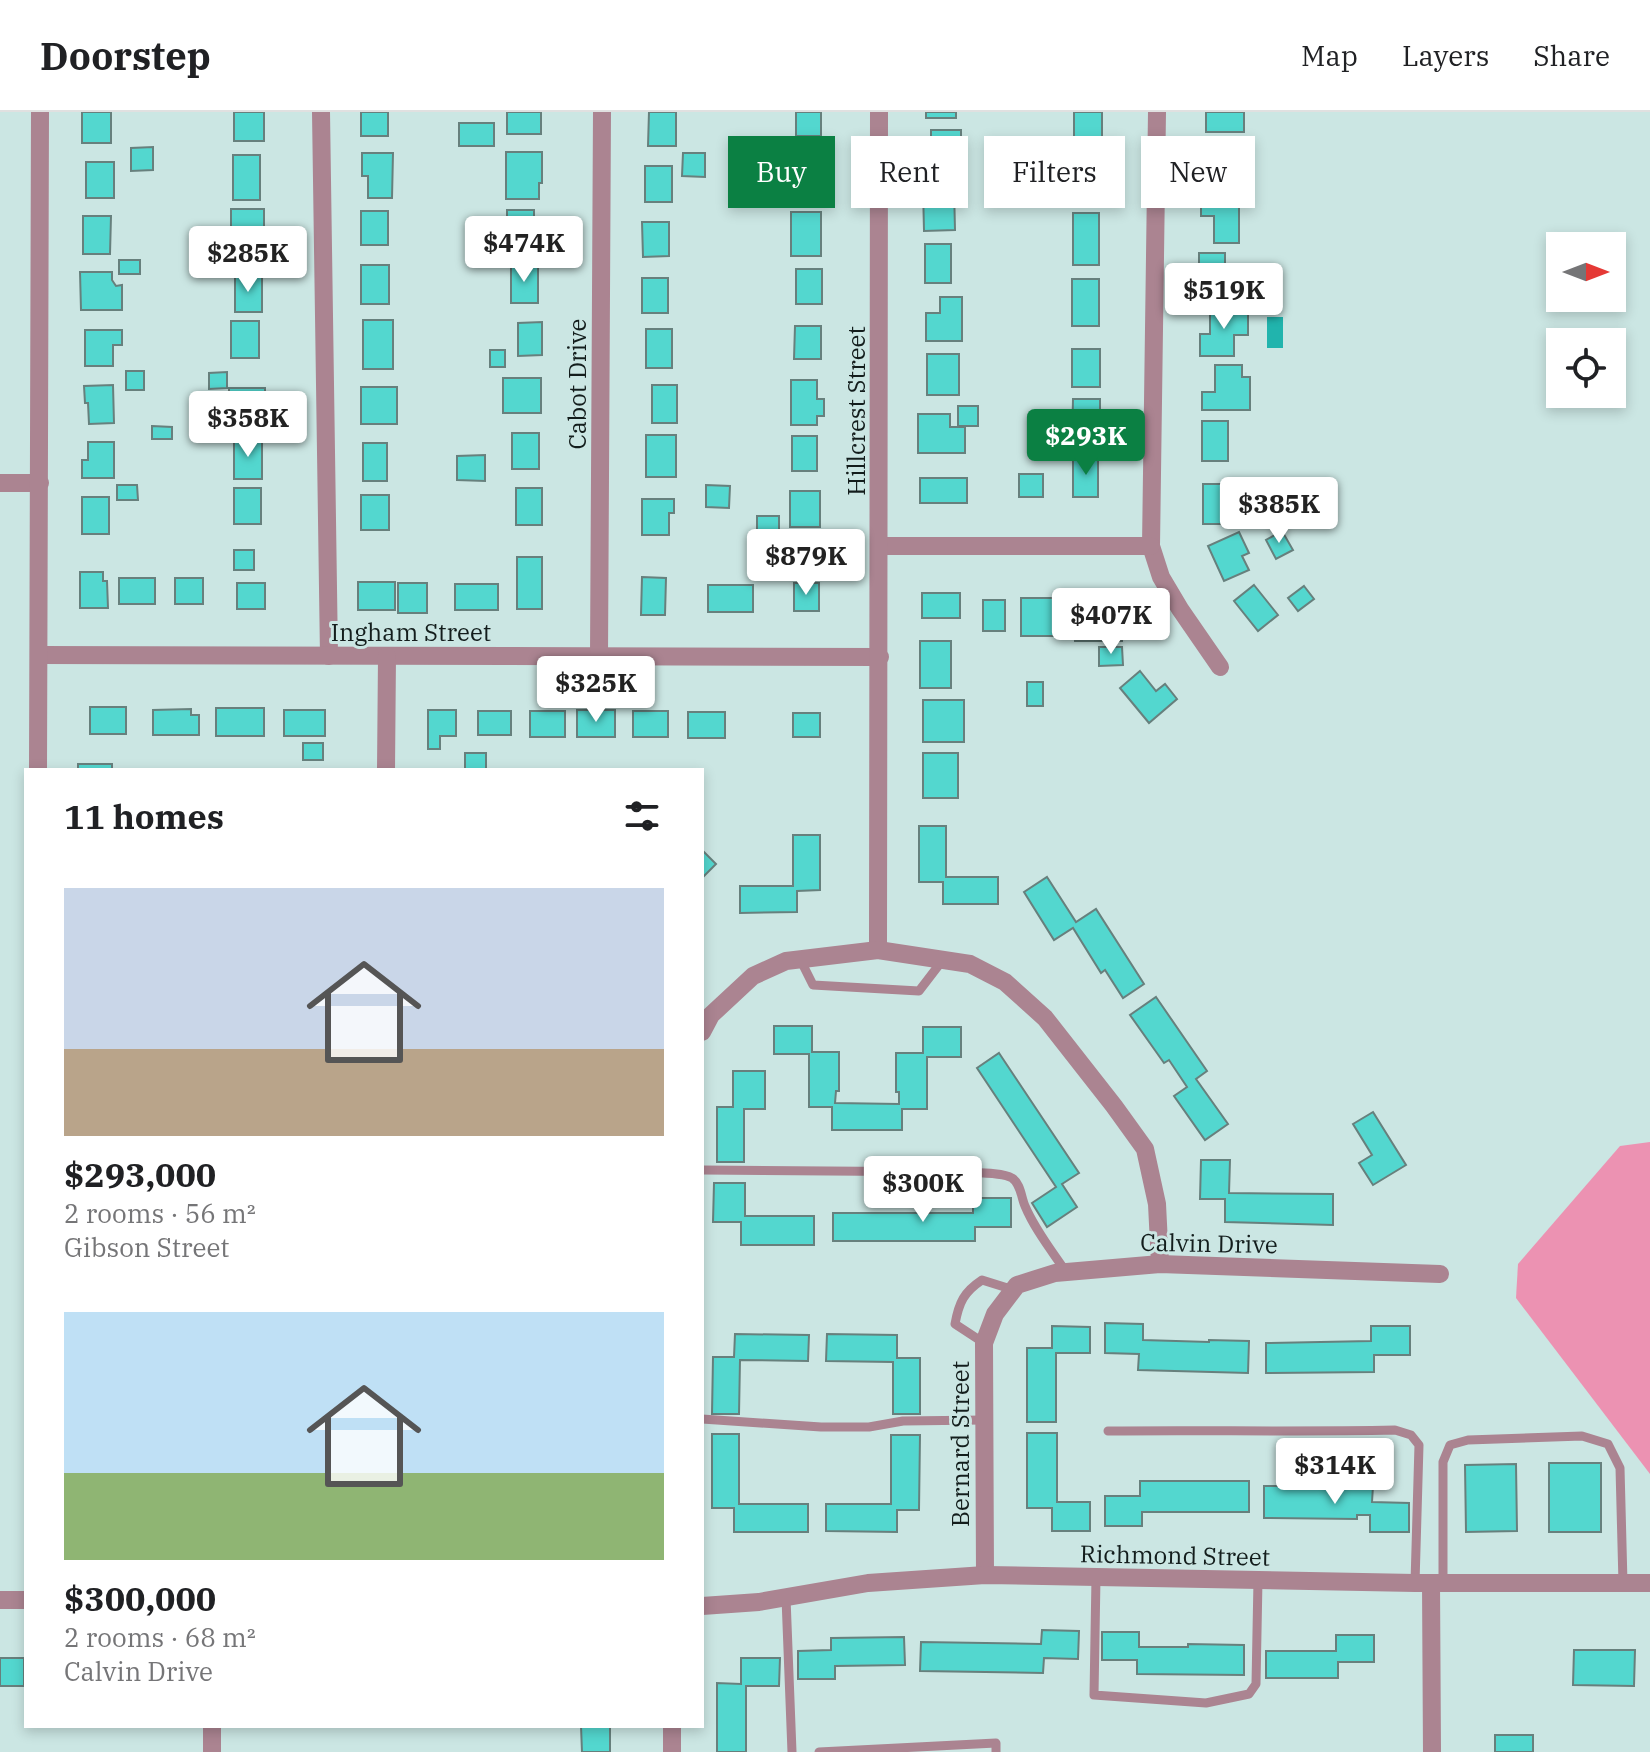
<!DOCTYPE html>
<html lang="en">
<head>
<meta charset="utf-8">
<style>
	body { margin:0; font-family:"IBM Plex Serif",serif; background:#f6f6f6; color:#202124; height:100vh; display:flex; flex-direction:column; font-size:30px; white-space:nowrap }
	* { box-sizing:border-box; margin:0 }
	p { font-size:26px; color:#757577 }
	.icon { flex:none; width:44px; height:44px; fill:none; stroke:currentColor; stroke-width:2; stroke-linecap:round; stroke-linejoin:round }
	.map { position:relative; flex:1; overflow:hidden }
	.side { position:absolute; left:24px; top:656px; width:680px; height:960px; display:flex; flex-direction:column; background:#fff; border-radius:0px; box-shadow:0 4px 12px #0003 }
	.side>* { flex:none }
	.guide { position:absolute; left:728px; top:24px; width:760px; height:72px; display:flex; gap:16px }
	.needle { width:52px; rotate:90deg }
	.buttons { position:absolute; left:1546px; top:120px; display:grid; gap:16px }
	.buttons a { display:grid; place-items:center; width:80px; height:80px; border-radius:0px; background:#fff; box-shadow:0 4px 12px #0003; font-size:40px }
	.price { position:absolute; translate:-50% -68px; padding:0 18px; border-radius:8px; background:#fff; color:#222; font-size:26px; line-height:52px; filter:drop-shadow(0 2px 4px #0008) }
	.price::after { content:''; position:absolute; left:50%; top:48px; width:24px; height:18px; margin-left:-12px; background:inherit; clip-path:polygon(0 0,100% 0,50% 100%) }
	.price.current { background:#0b8043; color:#fff }
	ul { padding:0; list-style:none }
	li { display:grid; align-content:center; gap:16px; height:424px; padding:0 40px }
	li span { display:grid; place-items:center; height:248px; border-radius:0px; color:#555 }
	li>.icon { margin-inline-start:auto }
	span .icon { width:144px; height:144px; fill:#fffc; stroke-width:1 }
	li b { font-size:34px }
	h2 { display:flex; justify-content:space-between; align-items:center; height:96px; padding:0 40px; font-size:34px }
	.chip { padding:0 28px; border-radius:0px; background:#fff; box-shadow:0 4px 12px #0003; font-size:28px; line-height:72px }
	.chip.current { background:#0b8043; color:#fff }
	header { display:flex; align-items:center; gap:48px; box-sizing:border-box; height:112px; padding:0 40px; background:#fff; border-bottom:2px solid #e0e0e0 }
	header strong { font-size:38px }
	nav { display:flex; gap:44px; margin-inline-start:auto; font-size:28px }
	.map>svg:first-child { display:block }
</style>
</head>
<body>
<header>
<strong>Doorstep</strong>
<nav><a>Map</a><a>Layers</a><a>Share</a></nav>
</header>
<div class="map">
<svg width="1650" height="1640" viewBox="0 0 1650 1640">
	<rect width="100%" height="100%" fill="#cbe6e3"/>
	<polygon fill="#ec92b2" points="1650,1030 1650,1362 1516,1186 1518,1152 1620,1034"/>
	<rect fill="#21b4ad" x="1267" y="205" width="16" height="31"/>
	<g fill="#53d7cf" stroke="#67807d" stroke-width="2">
		<rect x="82" y="0" width="29" height="31"/>
		<rect x="234" y="0" width="30" height="29"/>
		<rect x="361" y="0" width="27" height="24"/>
		<rect x="507" y="0" width="34" height="22"/>
		<polygon points="649,0 676,0 676,34 648,34"/>
		<rect x="796" y="0" width="25" height="24"/>
		<rect x="926" y="0" width="30" height="6"/>
		<rect x="1074" y="0" width="28" height="25"/>
		<rect x="1206" y="0" width="38" height="20"/>
		<rect x="459" y="11" width="35" height="23"/>
		<rect x="931" y="18" width="30" height="43"/>
		<polygon points="1211,29 1248,29 1248,56 1234,56 1234,77 1199,77 1199,54 1211,54"/>
		<polygon points="153,35 153,58 131,59 131,36"/>
		<rect x="1065" y="39" width="35" height="33"/>
		<polygon points="506,40 542,40 542,71 539,71 539,87 506,87"/>
		<polygon points="362,41 393,41 392,86 368,86 368,64 362,64"/>
		<polygon points="683,41 705,41 705,65 682,64"/>
		<rect x="233" y="43" width="27" height="45"/>
		<rect x="791" y="44" width="26" height="39"/>
		<rect x="86" y="50" width="28" height="36"/>
		<rect x="645" y="54" width="27" height="36"/>
		<polygon points="954,75 955,118 924,119 923,76"/>
		<polygon points="1201,86 1239,86 1239,131 1214,131 1214,104 1201,104"/>
		<rect x="231" y="97" width="33" height="36"/>
		<rect x="507" y="98" width="27" height="36"/>
		<rect x="361" y="99" width="27" height="34"/>
		<rect x="791" y="100" width="30" height="44"/>
		<rect x="1073" y="101" width="26" height="52"/>
		<polygon points="83,104 111,104 110,142 83,142"/>
		<polygon points="642,110 669,110 669,144 643,145"/>
		<rect x="925" y="132" width="26" height="39"/>
		<rect x="1199" y="141" width="26" height="40"/>
		<rect x="119" y="148" width="21" height="14"/>
		<rect x="361" y="153" width="28" height="39"/>
		<rect x="511" y="154" width="27" height="37"/>
		<rect x="796" y="157" width="26" height="35"/>
		<polygon points="80,160 112,160 112,168 116,174 122,173 122,198 81,198"/>
		<rect x="235" y="163" width="27" height="37"/>
		<rect x="642" y="166" width="26" height="35"/>
		<rect x="1072" y="167" width="27" height="47"/>
		<polygon points="940,185 962,185 962,229 926,229 926,201 940,201"/>
		<polygon points="1210,196 1248,196 1248,223 1234,223 1234,244 1200,244 1200,222 1210,222"/>
		<rect x="363" y="208" width="30" height="49"/>
		<rect x="231" y="209" width="28" height="37"/>
		<polygon points="542,210 542,243 518,244 518,211"/>
		<polygon points="795,214 821,214 821,247 794,247"/>
		<rect x="646" y="217" width="26" height="39"/>
		<polygon points="85,218 122,218 122,233 113,233 113,254 85,254"/>
		<rect x="1072" y="237" width="28" height="38"/>
		<rect x="490" y="238" width="15" height="17"/>
		<rect x="927" y="242" width="32" height="41"/>
		<polygon points="1215,253 1242,253 1242,265 1250,265 1250,298 1202,298 1202,280 1215,280"/>
		<rect x="126" y="259" width="18" height="19"/>
		<polygon points="227,260 227,276 209,277 209,261"/>
		<rect x="503" y="266" width="38" height="35"/>
		<polygon points="791,268 817,268 817,287 824,287 824,304 817,304 817,313 791,313"/>
		<polygon points="113,273 114,311 89,312 88,291 85,291 84,274"/>
		<rect x="652" y="273" width="25" height="38"/>
		<rect x="361" y="275" width="36" height="37"/>
		<rect x="229" y="276" width="36" height="32"/>
		<polygon points="1073,287 1100,287 1100,334 1072,334"/>
		<rect x="958" y="294" width="20" height="20"/>
		<polygon points="918,302 950,302 950,315 965,315 965,341 918,341"/>
		<rect x="1202" y="309" width="26" height="40"/>
		<polygon points="152,314 172,315 172,327 152,327"/>
		<rect x="512" y="321" width="27" height="36"/>
		<rect x="646" y="323" width="30" height="42"/>
		<rect x="792" y="324" width="25" height="35"/>
		<rect x="234" y="327" width="28" height="40"/>
		<polygon points="88,330 114,330 114,366 82,366 82,348 88,348"/>
		<rect x="363" y="331" width="24" height="38"/>
		<polygon points="485,343 485,369 457,368 457,344"/>
		<rect x="1073" y="345" width="25" height="40"/>
		<rect x="1019" y="362" width="24" height="23"/>
		<rect x="920" y="366" width="47" height="25"/>
		<rect x="1203" y="372" width="25" height="40"/>
		<polygon points="117,373 137,373 138,388 117,388"/>
		<polygon points="706,373 730,374 729,396 706,395"/>
		<rect x="234" y="376" width="27" height="36"/>
		<rect x="516" y="376" width="26" height="37"/>
		<rect x="790" y="379" width="30" height="36"/>
		<rect x="361" y="383" width="28" height="35"/>
		<rect x="82" y="385" width="27" height="37"/>
		<polygon points="642,387 674,387 674,401 669,401 669,423 642,423"/>
		<rect x="757" y="404" width="22" height="19"/>
		<polygon points="1282,419 1293,438 1276,447 1266,428"/>
		<polygon points="1239,420 1249,441 1242,444 1249,458 1224,469 1208,434"/>
		<rect x="234" y="438" width="20" height="20"/>
		<rect x="517" y="445" width="25" height="52"/>
		<polygon points="80,460 103,460 103,469 107,469 108,496 80,496"/>
		<polygon points="642,465 666,466 665,503 641,503"/>
		<rect x="119" y="466" width="36" height="26"/>
		<rect x="175" y="466" width="28" height="26"/>
		<rect x="358" y="470" width="37" height="28"/>
		<rect x="237" y="471" width="28" height="26"/>
		<rect x="398" y="471" width="29" height="30"/>
		<rect x="794" y="471" width="25" height="28"/>
		<rect x="455" y="472" width="43" height="26"/>
		<rect x="708" y="473" width="45" height="27"/>
		<polygon points="1254,473 1278,503 1258,519 1234,489"/>
		<polygon points="1304,474 1314,487 1298,499 1288,486"/>
		<rect x="922" y="481" width="38" height="25"/>
		<rect x="1021" y="486" width="40" height="38"/>
		<rect x="983" y="488" width="22" height="31"/>
		<polygon points="1075,490 1095,490 1095,504 1122,504 1122,529 1075,529"/>
		<rect x="920" y="529" width="31" height="47"/>
		<polygon points="1099,535 1122,535 1123,553 1099,554"/>
		<polygon points="1140,559 1156,579 1165,572 1177,587 1149,611 1120,576"/>
		<rect x="1027" y="570" width="16" height="24"/>
		<rect x="923" y="588" width="41" height="42"/>
		<rect x="90" y="595" width="36" height="27"/>
		<rect x="216" y="596" width="48" height="28"/>
		<polygon points="191,597 191,603 199,603 199,623 153,623 153,598"/>
		<rect x="284" y="598" width="41" height="26"/>
		<polygon points="428,598 456,598 456,624 440,624 440,637 428,637"/>
		<rect x="577" y="598" width="38" height="27"/>
		<rect x="478" y="599" width="33" height="24"/>
		<rect x="530" y="599" width="35" height="26"/>
		<rect x="633" y="599" width="35" height="26"/>
		<rect x="688" y="600" width="37" height="26"/>
		<rect x="793" y="601" width="27" height="24"/>
		<rect x="303" y="631" width="20" height="17"/>
		<rect x="465" y="641" width="21" height="17"/>
		<rect x="923" y="641" width="35" height="45"/>
		<rect x="78" y="652" width="34" height="6"/>
		<polygon points="919,714 946,714 946,765 998,765 998,792 943,792 943,770 919,770"/>
		<polygon points="793,723 820,723 820,778 797,779 797,800 740,801 740,774 793,774"/>
		<polygon points="702,738 716,752 702,766"/>
		<polygon points="1047,765 1076,810 1096,797 1144,872 1123,886 1105,858 1101,861 1073,816 1054,828 1024,780"/>
		<polygon points="1156,885 1207,959 1196,967 1228,1012 1205,1028 1174,984 1187,975 1169,948 1164,951 1130,903"/>
		<polygon points="774,914 812,914 812,940 839,940 839,979 836,979 835,991 899,992 899,980 896,980 896,941 923,941 923,915 961,915 961,945 927,945 927,997 902,997 902,1018 832,1018 832,995 809,995 809,942 774,942"/>
		<polygon points="999,941 1079,1061 1062,1072 1077,1095 1047,1115 1032,1091 1056,1075 977,956"/>
		<polygon points="733,959 765,959 765,997 744,997 744,1050 717,1050 717,995 733,995"/>
		<polygon points="1373,1000 1406,1053 1373,1073 1359,1051 1372,1043 1353,1012"/>
		<polygon points="1201,1048 1230,1048 1229,1081 1333,1082 1333,1113 1225,1110 1225,1087 1200,1087"/>
		<polygon points="714,1071 745,1071 745,1104 814,1104 814,1133 741,1133 741,1110 713,1110"/>
		<polygon points="973,1086 1011,1086 1011,1115 975,1115 975,1129 833,1129 833,1101 973,1101"/>
		<polygon points="1105,1211 1143,1212 1143,1228 1209,1230 1209,1228 1249,1229 1248,1261 1138,1258 1139,1242 1105,1241"/>
		<polygon points="1052,1214 1090,1215 1090,1241 1056,1241 1056,1310 1027,1310 1027,1236 1052,1236"/>
		<polygon points="1371,1214 1410,1214 1410,1243 1374,1243 1374,1260 1266,1261 1266,1231 1371,1229"/>
		<polygon points="735,1222 809,1223 808,1249 740,1248 739,1302 712,1302 713,1245 734,1245"/>
		<polygon points="827,1222 897,1223 897,1246 920,1246 920,1302 893,1302 893,1250 826,1249"/>
		<polygon points="1027,1321 1057,1321 1057,1390 1090,1390 1090,1419 1052,1419 1052,1396 1027,1396"/>
		<polygon points="712,1322 739,1322 739,1392 808,1392 808,1420 734,1420 734,1396 712,1396"/>
		<polygon points="891,1323 920,1323 919,1398 897,1398 897,1420 826,1419 826,1392 891,1392"/>
		<rect x="1549" y="1351" width="52" height="69"/>
		<polygon points="1516,1352 1517,1419 1466,1420 1465,1353"/>
		<polygon points="1140,1369 1249,1369 1249,1400 1142,1400 1142,1414 1105,1414 1105,1384 1140,1384"/>
		<polygon points="1264,1374 1373,1374 1372,1390 1409,1391 1409,1420 1370,1420 1370,1403 1357,1403 1357,1407 1264,1406"/>
		<polygon points="1042,1518 1079,1519 1078,1547 1044,1546 1043,1561 920,1559 921,1530 1041,1532"/>
		<polygon points="1102,1520 1139,1520 1139,1535 1188,1535 1188,1532 1244,1533 1244,1563 1137,1562 1137,1548 1102,1548"/>
		<polygon points="1336,1523 1374,1523 1374,1550 1338,1550 1338,1566 1266,1566 1266,1539 1336,1539"/>
		<polygon points="904,1525 905,1553 835,1554 835,1567 798,1567 798,1539 831,1538 831,1526"/>
		<polygon points="1574,1538 1635,1538 1634,1574 1573,1573"/>
		<rect x="0" y="1546" width="24" height="28"/>
		<polygon points="741,1546 780,1546 779,1574 746,1574 746,1640 717,1640 717,1571 741,1572"/>
		<polygon points="581,1614 610,1614 610,1640 582,1640"/>
		<rect x="1495" y="1623" width="38" height="17"/>
	</g>
	<g fill="none" stroke-linecap="round" stroke-linejoin="round">
		<g stroke="#ab8491" stroke-width="9">
			<polyline points="800,847 813,873 919,879 942,849"/>
			<path d="M702,1058L961,1060C973,1061 1002,1060 1012,1066C1021,1072 1021,1085 1025,1094C1035,1118 1052,1139 1066,1160"/>
			<path d="M984,1231L955,1212C959,1190 964,1180 982,1168L1014,1178"/>
			<polyline points="702,1307 821,1315 869,1315 903,1309 984,1308"/>
			<path d="M1108,1319C1204,1318 1299,1320 1395,1318L1411,1323L1419,1333L1415,1471"/>
			<polyline points="1096,1465 1094,1583 1206,1591 1249,1582 1256,1572 1258,1468"/>
			<polyline points="1443,1471 1443,1350 1450,1333 1468,1328 1582,1324 1608,1332 1620,1356 1623,1471"/>
			<polyline points="786,1486 792,1640"/>
			<polyline points="819,1640 996,1631 996,1640"/>
		</g>
		<g stroke="#ab8491" stroke-width="18">
			<polyline points="321,0 329,544"/>
			<polyline points="1157,0 1151,434 1161,465 1180,497 1220,555"/>
			<polyline points="0,371 40,371"/>
			<polyline points="880,434 1151,434"/>
			<polyline points="39,543 880,545"/>
			<polyline points="599,545 602,0"/>
			<polyline points="38,658 40,0"/>
			<polyline points="386,658 387,544"/>
			<polyline points="878,838 879,0"/>
			<polyline points="702,920 711,903 753,864 786,849 878,838 970,852 1005,870 1045,906 1114,994 1145,1037 1157,1092 1160,1152"/>
			<polyline points="985,1463 984,1231 995,1202 1017,1173 1055,1161 1160,1152 1440,1162"/>
			<polyline points="1431,1471 1432,1640"/>
			<polyline points="0,1488 26,1488"/>
			<polyline points="702,1494 759,1490 868,1471 985,1463 1415,1471 1650,1471"/>
			<polyline points="672,1614 672,1640"/>
			<polyline points="212,1640 212,1614"/>
		</g>
	</g>
	<g text-anchor="middle" dominant-baseline="central" stroke-width="6" stroke-linejoin="round" paint-order="stroke">
		<g font-size="24" fill="#131d1c" stroke="#cbe6e3">
			<text transform="translate(577 272) rotate(-90)">Cabot Drive</text>
			<text transform="translate(856 299) rotate(-90)">Hillcrest Street</text>
			<text x="411" y="520">Ingham Street</text>
			<text transform="translate(1209 1131) rotate(1)">Calvin Drive</text>
			<text transform="translate(960 1332) rotate(-90)">Bernard Street</text>
			<text transform="translate(1175 1443) rotate(1)">Richmond Street</text>
		</g>
	</g>
</svg>
<div class="buttons">
<a><svg class="needle" viewBox="-14 -14 28 28"><path d="M0-13l5 13h-10z" fill="#e53935"/><path d="M0 13l5-13h-10z" fill="#757577"/></svg></a>
<a><svg class="icon" aria-label="locate" viewBox="0 0 24 24"><circle cx="12" cy="12" r="6"/><path d="M12 2v4M12 18v4M2 12h4M18 12h4"/></svg></a>
</div>
<b class="price" style="left:524px;top:172px">$474K</b>
<b class="price" style="left:248px;top:182px">$285K</b>
<b class="price" style="left:1224px;top:219px">$519K</b>
<b class="price" style="left:248px;top:347px">$358K</b>
<b class="price current" style="left:1086px;top:365px">$293K</b>
<b class="price" style="left:1279px;top:433px">$385K</b>
<b class="price" style="left:806px;top:485px">$879K</b>
<b class="price" style="left:1111px;top:544px">$407K</b>
<b class="price" style="left:596px;top:612px">$325K</b>
<b class="price" style="left:923px;top:1112px">$300K</b>
<b class="price" style="left:1335px;top:1394px">$314K</b>
<div class="guide">
<a class="chip current">Buy</a>
<a class="chip">Rent</a>
<a class="chip">Filters</a>
<a class="chip">New</a>
</div>
<section class="side">
<h2>11 homes<svg class="icon" aria-label="filters" viewBox="0 0 24 24"><path d="M4 7h16M4 17h16"/><circle cx="9" cy="7" r="2"/><circle cx="15" cy="17" r="2"/></svg></h2>
<ul>
<li><span style="background:linear-gradient(#c9d6e8 65%,#b9a48a 0)"><svg class="icon" aria-label="home" viewBox="0 0 24 24"><path d="M3 11l9-7 9 7M6 9v11h12V9"/></svg></span><div><b>$293,000</b><p>2 rooms · 56 m²</p><p>Gibson Street</p></div></li>
<li><span style="background:linear-gradient(#bfe0f5 65%,#8fb573 0)"><svg class="icon" aria-label="home" viewBox="0 0 24 24"><path d="M3 11l9-7 9 7M6 9v11h12V9"/></svg></span><div><b>$300,000</b><p>2 rooms · 68 m²</p><p>Calvin Drive</p></div></li>
</ul>
</section>
</div>
</body>
</html>
